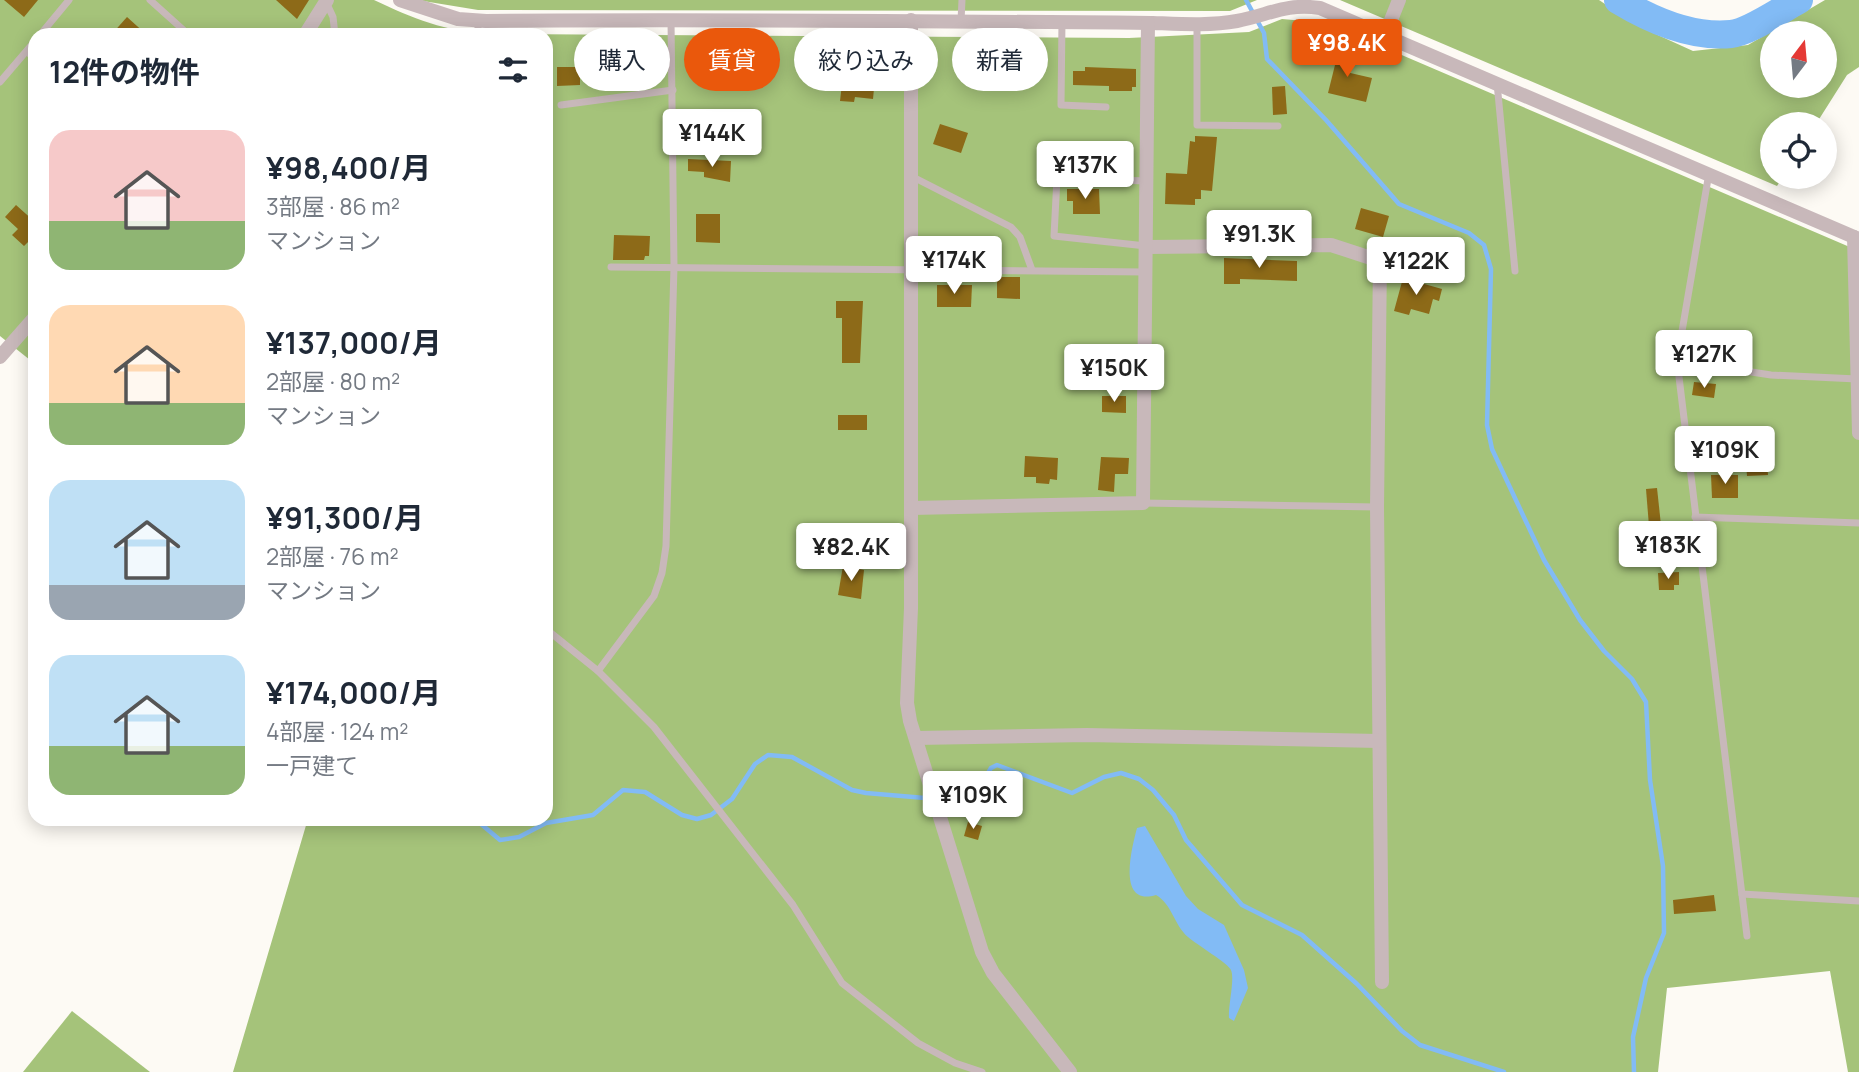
<!DOCTYPE html>
<html lang="ja">
<head>
<meta charset="utf-8">
<style>
	body { margin:0; font-family:Manrope,"Noto Sans JP",sans-serif; background:#f2f2f3; color:#1f2937; height:100vh; display:flex; flex-direction:column; font-size:26px; white-space:nowrap }
	* { box-sizing:border-box; margin:0 }
	p { font-size:23px; color:#747a83 }
	.icon { flex:none; width:38px; height:38px; fill:none; stroke:currentColor; stroke-width:2; stroke-linecap:round; stroke-linejoin:round }
	.map { position:relative; flex:1; overflow:hidden }
	.details { position:absolute; left:28px; top:28px; width:525px; height:798px; display:flex; flex-direction:column; background:#fff; border-radius:21px; box-shadow:0 4px 18px #0003 }
	.details>* { flex:none }
	.top-card { position:absolute; left:574px; top:28px; width:665px; height:63px; display:flex; gap:14px }
	.needle { width:46px; rotate:16deg }
	.buttons { position:absolute; left:1760px; top:21px; display:grid; gap:14px }
	.buttons a { display:grid; place-items:center; width:77px; height:77px; border-radius:50%; background:#fff; box-shadow:0 4px 18px #0003; font-size:35px }
	.price { position:absolute; translate:-50% -60px; padding:0 16px; border-radius:7px; background:#fff; color:#222; font-size:23px; line-height:46px; filter:drop-shadow(0 2px 4px #0008) }
	.price::after { content:''; position:absolute; left:50%; top:42px; width:21px; height:16px; margin-left:-10px; background:inherit; clip-path:polygon(0 0,100% 0,50% 100%) }
	.price.active { background:#ea580c; color:#fff }
	ul { padding:0; list-style:none }
	li { display:flex; align-items:center; gap:21px; height:175px; padding:0 21px }
	li span { display:grid; place-items:center; flex:none; width:196px; height:140px; border-radius:21px; color:#555 }
	li>.icon { margin-inline-start:auto }
	span .icon { width:84px; height:84px; fill:#fffc; stroke-width:1 }
	li b { font-size:30px }
	h2 { display:flex; justify-content:space-between; align-items:center; height:84px; padding:0 21px; font-size:30px }
	.tag { padding:0 24px; border-radius:32px; background:#fff; box-shadow:0 4px 18px #0003; font-size:24px; line-height:63px }
	.tag.active { background:#ea580c; color:#fff }
	.map>svg:first-child { display:block }
</style>
</head>
<body>
<div class="map">
<svg width="1859" height="1072" viewBox="0 0 1859 1072">
	<rect width="100%" height="100%" fill="#fdfaf4"/>
	<g fill="#a5c37a" fill-rule="evenodd">
		<path d="M0,0H374C412,18 447,32 488,34L1129,38L1249,32L1282,19L1327,23L1859,251V1072H1848L1830,971L1667,988L1658,1072H233L307,822L305,819H546V35H35V364L0,336Z"/>
		<polygon points="417,0 1257,0 1230,11 478,10"/>
		<path d="M1340,0H1599L1638,26L1693,51L1748,45L1825,0H1859V67L1847,75L1816,124H1773V177H1783L1777,186ZM1773,33H1825V86H1773Z"/>
		<polygon points="72,1011 150,1072 23,1072"/>
	</g>
	<path fill="#82bbf5" d="M1145,826L1186,896L1198,909L1224,925L1244,970L1248,988L1234,1021L1229,1018C1228,1006 1235,979 1231,970C1229,964 1196,944 1188,937C1174,925 1172,904 1156,895C1116,907 1132,847 1137,828Z"/>
	<g fill="none" stroke-linecap="round" stroke-linejoin="round">
		<g stroke="#82bbf5" stroke-width="4.5">
			<polyline points="1246,0 1264,33 1267,59 1326,120 1399,204 1469,233 1484,245 1491,269 1487,425 1492,449 1544,560 1580,620 1604,651 1632,679 1646,702 1650,780 1663,866 1664,933 1646,978 1633,1037 1634,1072"/>
			<polyline points="475,819 500,840 519,837 546,823 593,815 623,790 645,792 682,815 697,819 711,815 732,799 755,764 768,755 792,757 852,790 866,793 925,798 947,794 972,800 991,768 997,765 1072,793 1104,777 1121,773 1139,779 1153,790 1174,815 1186,840 1242,905 1302,935 1357,984 1402,1031 1420,1045 1504,1072"/>
		</g>
		<path stroke="#82bbf5" stroke-width="28" d="M1618,0C1651,20 1691,38 1731,34C1750,32 1782,9 1799,0"/>
	</g>
	<g fill="#8d6a18">
		<polygon points="4,0 38,0 24,17"/>
		<polygon points="276,0 309,0 297,19"/>
		<polygon points="127,17 147,35 111,35"/>
		<polygon points="1023,42 1043,42 1044,59 1022,58"/>
		<polygon points="1331,49 1351,54 1346,72 1372,78 1366,102 1328,93 1335,65 1328,63"/>
		<polygon points="557,67 580,67 580,85 557,86"/>
		<polygon points="1085,67 1136,69 1136,87 1132,87 1132,91 1109,91 1109,86 1073,85 1073,71 1085,71"/>
		<polygon points="843,75 875,78 873,99 855,97 854,102 840,101"/>
		<polygon points="1285,86 1287,114 1273,115 1272,87"/>
		<polygon points="940,124 968,133 961,153 933,144"/>
		<polygon points="1195,136 1217,137 1212,191 1201,190 1201,199 1195,199 1195,205 1165,204 1166,173 1187,174 1190,141 1195,142"/>
		<polygon points="688,159 731,161 730,182 704,177 704,172 688,171"/>
		<polygon points="1067,189 1099,189 1100,214 1073,214 1073,201 1067,201"/>
		<polygon points="16,205 35,222 35,235 24,246 12,235 18,229 5,217"/>
		<polygon points="1361,208 1389,216 1383,237 1355,229"/>
		<polygon points="696,214 720,214 720,243 696,242"/>
		<polygon points="614,235 650,236 649,256 645,256 644,260 613,260"/>
		<polygon points="1224,258 1297,261 1297,281 1240,279 1240,284 1224,284"/>
		<polygon points="997,277 1020,277 1020,299 997,298"/>
		<polygon points="1403,278 1442,289 1439,301 1433,299 1429,314 1411,309 1409,315 1394,311"/>
		<polygon points="937,285 972,285 971,307 937,307"/>
		<polygon points="836,301 863,301 860,363 842,363 842,318 836,318"/>
		<polygon points="1694,382 1716,384 1714,398 1692,395"/>
		<polygon points="1102,396 1126,396 1126,413 1102,412"/>
		<rect x="838" y="415" width="29" height="15"/>
		<polygon points="1766,449 1768,475 1747,476 1745,450"/>
		<polygon points="1025,456 1058,458 1057,480 1050,479 1049,484 1036,483 1036,477 1024,477"/>
		<polygon points="1101,457 1129,458 1128,474 1115,474 1114,492 1098,490"/>
		<polygon points="1711,475 1738,475 1738,498 1712,498"/>
		<polygon points="1657,488 1661,525 1649,526 1646,489"/>
		<polygon points="843,566 864,570 861,599 838,595"/>
		<polygon points="1679,572 1679,585 1674,585 1674,590 1659,590 1658,573"/>
		<polygon points="993,783 1016,790 1013,802 989,795"/>
		<polygon points="968,822 982,826 978,840 964,836"/>
		<polygon points="1714,895 1716,911 1674,914 1673,900"/>
	</g>
	<g fill="none" stroke-linecap="round" stroke-linejoin="round">
		<g stroke="#c8b8ba" stroke-width="7">
			<polyline points="150,0 189,35"/>
			<polyline points="326,2 333,17 335,35"/>
			<polyline points="478,21 478,35"/>
			<polyline points="961,21 962,0"/>
			<polyline points="1062,21 1061,105 1106,107"/>
			<polyline points="1197,24 1197,125 1278,126"/>
			<polyline points="40,35 69,0"/>
			<polyline points="27,51 35,60"/>
			<polyline points="0,82 35,41"/>
			<polyline points="1497,83 1515,271"/>
			<polyline points="561,105 673,90"/>
			<polyline points="1709,173 1680,343 1679,377 1747,936"/>
			<polyline points="911,176 1011,227 1020,237 1032,270"/>
			<polyline points="1146,246 1054,236 1057,178 1147,181"/>
			<polyline points="611,267 1146,272"/>
			<polyline points="1679,365 1719,367 1771,375 1857,379"/>
			<polyline points="1143,503 1377,507"/>
			<polyline points="1695,517 1859,523"/>
			<polyline points="546,629 598,671 654,727 793,905 842,983 918,1043 955,1063 982,1072"/>
			<polyline points="598,671 654,596 662,573 666,546 674,267 671,20"/>
			<polyline points="1742,894 1859,901"/>
		</g>
		<g stroke="#c8b8ba" stroke-width="14">
			<path d="M400,0L458,19L486,21C708,19 930,21 1153,23C1180,24 1210,26 1237,21C1269,15 1285,3 1320,8L1859,239"/>
			<polyline points="911,20 911,608 907,703 910,721 982,952 993,973 1070,1072"/>
			<polyline points="305,35 327,0"/>
			<polyline points="1385,35 1399,0"/>
			<polyline points="1854,237 1859,433"/>
			<polyline points="1147,247 1331,245 1380,261 1377,507 1382,982"/>
			<polyline points="0,357 35,317"/>
			<polyline points="911,508 1143,503 1148,23"/>
			<polyline points="916,738 1087,735 1379,741"/>
		</g>
	</g>
</svg>
<div class="buttons">
<a><svg class="needle" viewBox="-14 -14 28 28"><path d="M0-13l5 13h-10z" fill="#e53935"/><path d="M0 13l5-13h-10z" fill="#747a83"/></svg></a>
<a><svg class="icon" aria-label="locate" viewBox="0 0 24 24"><circle cx="12" cy="12" r="6"/><path d="M12 2v4M12 18v4M2 12h4M18 12h4"/></svg></a>
</div>
<b class="price active" style="left:1347px;top:79px">¥98.4K</b>
<b class="price" style="left:712px;top:169px">¥144K</b>
<b class="price" style="left:1085px;top:201px">¥137K</b>
<b class="price" style="left:1259px;top:270px">¥91.3K</b>
<b class="price" style="left:954px;top:296px">¥174K</b>
<b class="price" style="left:1416px;top:297px">¥122K</b>
<b class="price" style="left:1704px;top:390px">¥127K</b>
<b class="price" style="left:1114px;top:404px">¥150K</b>
<b class="price" style="left:1725px;top:486px">¥109K</b>
<b class="price" style="left:1668px;top:581px">¥183K</b>
<b class="price" style="left:851px;top:583px">¥82.4K</b>
<b class="price" style="left:973px;top:831px">¥109K</b>
<div class="top-card">
<a class="tag">購入</a>
<a class="tag active">賃貸</a>
<a class="tag">絞り込み</a>
<a class="tag">新着</a>
</div>
<section class="details">
<h2>12件の物件<svg class="icon" aria-label="filters" viewBox="0 0 24 24"><path d="M4 7h16M4 17h16"/><circle cx="9" cy="7" r="2"/><circle cx="15" cy="17" r="2"/></svg></h2>
<ul>
<li><span style="background:linear-gradient(#f6c9c9 65%,#8fb573 0)"><svg class="icon" aria-label="home" viewBox="0 0 24 24"><path d="M3 11l9-7 9 7M6 9v11h12V9"/></svg></span><div><b>¥98,400/月</b><p>3部屋 · 86 m²</p><p>マンション</p></div></li>
<li><span style="background:linear-gradient(#ffd9b3 70%,#8fb573 0)"><svg class="icon" aria-label="home" viewBox="0 0 24 24"><path d="M3 11l9-7 9 7M6 9v11h12V9"/></svg></span><div><b>¥137,000/月</b><p>2部屋 · 80 m²</p><p>マンション</p></div></li>
<li><span style="background:linear-gradient(#bfe0f5 75%,#9aa5b1 0)"><svg class="icon" aria-label="home" viewBox="0 0 24 24"><path d="M3 11l9-7 9 7M6 9v11h12V9"/></svg></span><div><b>¥91,300/月</b><p>2部屋 · 76 m²</p><p>マンション</p></div></li>
<li><span style="background:linear-gradient(#bfe0f5 65%,#8fb573 0)"><svg class="icon" aria-label="home" viewBox="0 0 24 24"><path d="M3 11l9-7 9 7M6 9v11h12V9"/></svg></span><div><b>¥174,000/月</b><p>4部屋 · 124 m²</p><p>一戸建て</p></div></li>
</ul>
</section>
</div>
</body>
</html>
